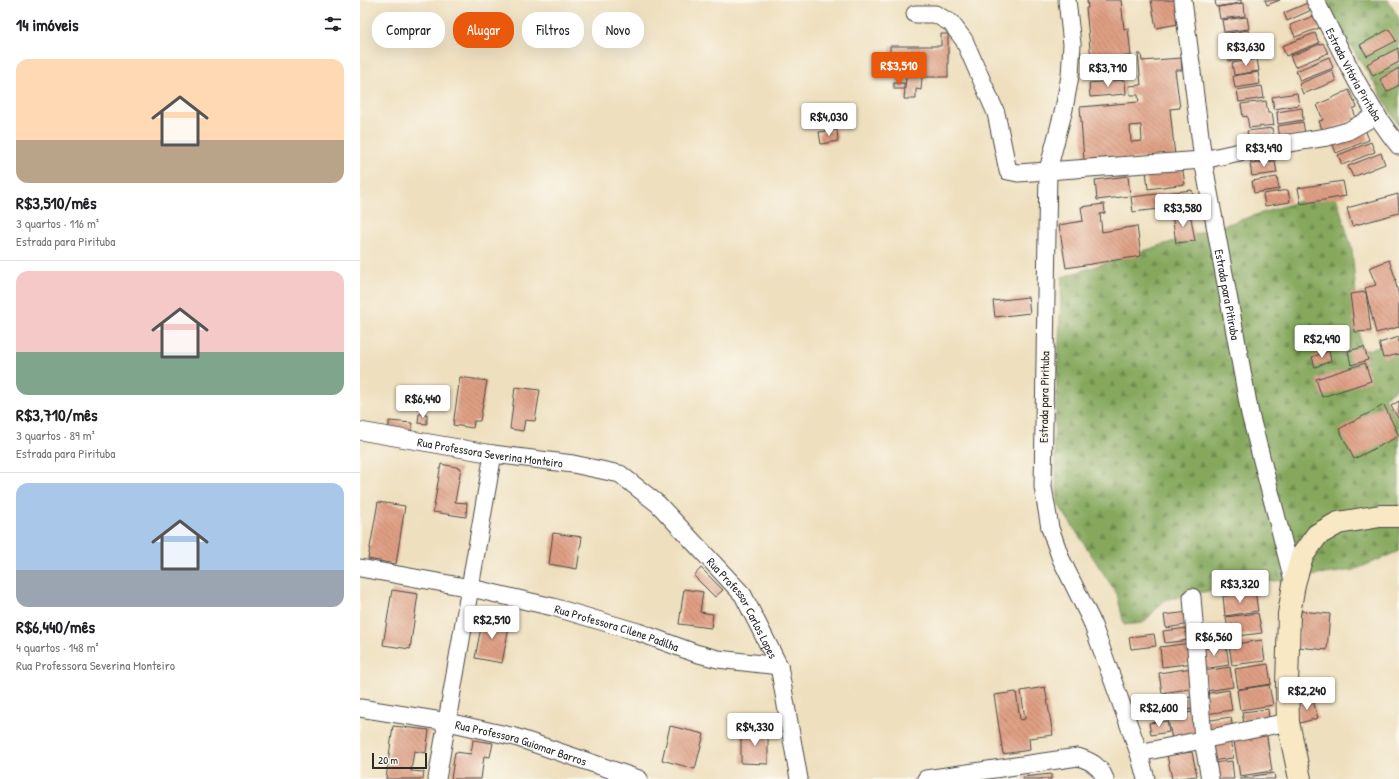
<!DOCTYPE html>
<html lang="pt">
<head>
<meta charset="utf-8">
<style>
	body { margin:0; font-family:"Patrick Hand",sans-serif; background:#f6f6f6; color:#202124; height:100vh; display:flex; flex-direction:column; font-size:15px; white-space:nowrap }
	* { box-sizing:border-box; margin:0 }
	p { font-size:13px; color:#757577 }
	.icon { flex:none; width:22px; height:22px; fill:none; stroke:currentColor; stroke-width:2; stroke-linecap:round; stroke-linejoin:round }
	.map { position:relative; flex:1; overflow:hidden }
	.details { display:flex; flex-direction:column; background:#fff; width:360px }
	.details>* { flex:none }
	.hud { position:absolute; left:12px; top:12px; width:380px; height:36px; display:flex; gap:8px }
	.scale { position:absolute; left:12px; bottom:10px; width:55px; box-sizing:border-box; padding-left:4px; border:2px solid #2b2b2b; border-top:0; font-size:11px; line-height:14px; white-space:nowrap; color:#2b2b2b; -webkit-text-stroke:3px #fbf7ec; paint-order:stroke }
	.price { position:absolute; translate:-50% -34px; padding:0 9px; border-radius:4px; background:#fff; color:#222; font-size:13px; line-height:26px; filter:drop-shadow(0 1px 2px #0008) }
	.price::after { content:''; position:absolute; left:50%; top:24px; width:12px; height:9px; margin-left:-6px; background:inherit; clip-path:polygon(0 0,100% 0,50% 100%) }
	.price.selected { background:#ea580c; color:#fff }
	ul { padding:0; list-style:none }
	li { display:grid; align-content:center; gap:8px; height:212px; padding:0 16px }
	li+li { border-top:1px solid #e0e0e0 }
	li span { display:grid; place-items:center; height:124px; border-radius:12px; color:#555 }
	li>.icon { margin-inline-start:auto }
	span .icon { width:72px; height:72px; fill:#fffc; stroke-width:1 }
	li b { font-size:17px }
	h2 { display:flex; justify-content:space-between; align-items:center; height:48px; padding:0 16px; font-size:17px }
	.pill { padding:0 14px; border-radius:16px; background:#fff; box-shadow:0 4px 16px #0002; font-size:14px; line-height:36px }
	.pill.selected { background:#ea580c; color:#fff }
	main { display:flex; flex:1; min-height:0 }
	.map>svg:first-child { display:block }
</style>
</head>
<body>
<main>
<section class="details">
<h2>14 imóveis<svg class="icon" aria-label="filters" viewBox="0 0 24 24"><path d="M4 7h16M4 17h16"/><circle cx="9" cy="7" r="2"/><circle cx="15" cy="17" r="2"/></svg></h2>
<ul>
<li><span style="background:linear-gradient(#ffd9b3 65%,#b9a48a 0)"><svg class="icon" aria-label="home" viewBox="0 0 24 24"><path d="M3 11l9-7 9 7M6 9v11h12V9"/></svg></span><div><b>R$3,510/mês</b><p>3 quartos · 116 m²</p><p>Estrada para Pirituba</p></div></li>
<li><span style="background:linear-gradient(#f6c9c9 65%,#7fa58c 0)"><svg class="icon" aria-label="home" viewBox="0 0 24 24"><path d="M3 11l9-7 9 7M6 9v11h12V9"/></svg></span><div><b>R$3,710/mês</b><p>3 quartos · 89 m²</p><p>Estrada para Pirituba</p></div></li>
<li><span style="background:linear-gradient(#a9c7e8 70%,#9aa5b1 0)"><svg class="icon" aria-label="home" viewBox="0 0 24 24"><path d="M3 11l9-7 9 7M6 9v11h12V9"/></svg></span><div><b>R$6,440/mês</b><p>4 quartos · 148 m²</p><p>Rua Professora Severina Monteiro</p></div></li>
</ul>
</section>
<div class="map">
<svg width="1039" height="779" viewBox="0 0 1039 779">
	<defs>
		<pattern id="forest-firs" width="22" height="20" patternUnits="userSpaceOnUse"><rect width="22" height="20" fill="#85a85d"/><path d="M5 1l3.5 6h-7zM16 11l3.5 6h-7z" fill="#6d894d"/></pattern>
		<pattern id="building-back-hatch" width="6" height="6" patternUnits="userSpaceOnUse"><rect width="6" height="6" fill="#df9f84"/><path d="M-1 5l2 2M0 0l6 6M5-1l2 2" fill="none" stroke="#b5826c"/></pattern>
	</defs>
	<rect width="100%" height="100%" fill="#fbf7ec"/>
	<filter id="ink" filterUnits="userSpaceOnUse"><feTurbulence type="fractalNoise" baseFrequency=".025" numOctaves="2"/><feDisplacementMap in="SourceGraphic" scale="8" xChannelSelector="R" yChannelSelector="G"/><feConvolveMatrix kernelMatrix="1 2 1 2 8 2 1 2 1" color-interpolation-filters="sRGB"/></filter>
	<filter id="wash" filterUnits="userSpaceOnUse"><feTurbulence type="fractalNoise" baseFrequency=".012" numOctaves="4" result="noise"/><feDisplacementMap in="SourceGraphic" scale="16" xChannelSelector="R" yChannelSelector="G"/><feGaussianBlur stdDeviation="0.9" result="paint"/><feColorMatrix in="noise" values="0 0 0 0 0 0 0 0 0 0 0 0 0 0 0 0 0 1.4 0 .05"/><feComposite in="paint" operator="in"/></filter>
	<g filter="url(#wash)">
		<rect width="100%" height="100%" fill="#eedfbe"/>
		<g fill="url(#forest-firs)" stroke="#586a44">
			<polygon points="964,0 1028,0 1039,19 1039,127 1016,86 977,25"/>
			<polygon points="974,190 992,249 1001,351 1039,343 1039,387 1024,397 1039,422 1039,551 994,570 863,588 805,600 783,623 764,625 757,594 698,504 694,442 702,277"/>
		</g>
		<g id="blocks">
			<g fill="url(#building-back-hatch)" fill-rule="evenodd">
				<polygon points="727,0 761,0 764,29 768,28 771,56 731,59 726,8 728,8"/>
				<polygon points="791,0 820,0 824,23 796,28"/>
				<polygon points="855,0 881,0 881,3 856,7"/>
				<polygon points="905,0 920,0 907,5"/>
				<polygon points="952,1 956,8 927,21 924,13"/>
				<polygon points="884,3 885,16 860,19 858,7"/>
				<polygon points="959,14 964,26 935,37 930,25"/>
				<polygon points="887,17 889,29 864,32 862,20"/>
				<polygon points="1029,29 1036,41 1007,56 1000,45"/>
				<polygon points="888,30 890,43 865,46 863,34"/>
				<polygon points="955,33 959,43 926,56 922,46"/>
				<polygon points="581,34 588,34 588,77 562,77 562,66 530,65 530,46 581,46"/>
				<polygon points="963,43 968,53 935,67 930,56"/>
				<polygon points="893,46 894,58 869,61 868,49"/>
				<polygon points="1038,48 1039,62 1013,76 1007,64"/>
				<path d="M778,54H781L782,61L821,58L822,70H815L820,108L810,109L815,156L759,160V157L724,160L720,107L779,102L778,95H770L769,86L781,85ZM781,125L782,141L771,142L770,126Z"/>
				<polygon points="969,57 973,68 940,81 936,71"/>
				<polygon points="897,59 899,71 874,75 872,63"/>
				<polygon points="765,61 766,74 731,78 729,64"/>
				<polygon points="1039,68 1039,85 1027,92 1020,79"/>
				<polygon points="972,70 976,81 943,94 939,84"/>
				<polygon points="898,72 900,84 875,88 873,76"/>
				<polygon points="546,77 562,77 561,90 556,89 556,99 544,99"/>
				<polygon points="765,80 766,94 730,97 729,83"/>
				<rect x="534" y="83" width="10" height="6"/>
				<polygon points="902,86 904,98 879,102 877,90"/>
				<polygon points="989,90 997,107 993,109 996,119 963,132 959,121 963,120 957,105"/>
				<polygon points="937,93 939,105 914,109 912,97"/>
				<polygon points="906,101 908,113 912,113 914,125 889,128 887,116 883,117 881,104"/>
				<polygon points="942,108 943,120 918,124 917,112"/>
				<polygon points="943,122 945,134 920,138 918,126"/>
				<polygon points="912,128 914,140 889,143 887,131"/>
				<polygon points="1005,129 1009,140 976,153 972,142"/>
				<polygon points="477,130 478,141 461,144 459,132"/>
				<polygon points="1011,142 1015,152 982,165 978,155"/>
				<polygon points="914,147 916,159 891,163 889,151"/>
				<polygon points="1021,153 1025,164 993,177 988,166"/>
				<polygon points="915,161 917,173 892,176 890,164"/>
				<polygon points="822,165 825,184 788,189 786,170"/>
				<polygon points="768,176 770,196 737,200 735,180"/>
				<polygon points="917,177 919,189 894,193 892,181"/>
				<polygon points="983,181 986,196 941,204 938,188"/>
				<polygon points="832,190 834,205 773,212 771,197"/>
				<polygon points="928,190 930,202 905,206 903,194"/>
				<polygon points="1038,194 1039,213 992,226 987,208"/>
				<polygon points="744,204 745,213 740,214 742,232 777,226 781,256 706,268 699,225 723,221 721,207"/>
				<polygon points="830,212 835,241 816,243 812,215"/>
				<polygon points="1029,260 1036,280 1035,280 1039,297 1039,327 1016,333 1005,288 1016,285 1009,268"/>
				<polygon points="1006,292 1011,331 995,332 990,294"/>
				<polygon points="668,297 670,313 635,317 633,301"/>
				<polygon points="1039,337 1039,354 1023,358 1019,343"/>
				<polygon points="1004,347 1008,360 991,365 988,351"/>
				<polygon points="969,351 971,361 955,367 952,357"/>
				<polygon points="1005,363 1011,381 962,397 956,379"/>
				<polygon points="100,377 127,381 120,421 114,421 113,428 93,425"/>
				<polygon points="155,387 180,390 175,421 165,420 163,431 150,429"/>
				<polygon points="1039,401 1039,420 1031,406"/>
				<polygon points="1024,405 1039,436 994,459 979,429"/>
				<polygon points="59,414 67,414 67,424 58,423"/>
				<polygon points="29,421 52,423 51,434 29,432"/>
				<polygon points="81,464 101,468 95,502 107,503 106,517 73,512"/>
				<polygon points="18,502 45,506 36,564 8,559"/>
				<polygon points="193,533 222,537 217,569 189,564"/>
				<polygon points="341,568 363,590 355,597 334,576"/>
				<polygon points="324,589 343,592 340,612 353,614 351,628 319,624"/>
				<polygon points="32,590 58,594 50,649 23,645"/>
				<polygon points="895,591 898,611 865,616 863,596"/>
				<polygon points="941,611 970,614 967,650 938,647"/>
				<polygon points="829,612 831,624 806,628 804,615"/>
				<polygon points="898,613 902,633 869,637 866,617"/>
				<polygon points="123,617 150,622 142,663 115,658"/>
				<polygon points="828,628 830,640 805,643 803,631"/>
				<polygon points="794,634 796,646 771,649 769,637"/>
				<polygon points="902,640 905,661 872,665 869,645"/>
				<polygon points="831,643 834,663 802,667 800,647"/>
				<polygon points="866,645 869,665 843,669 840,649"/>
				<polygon points="908,664 911,684 878,689 875,669"/>
				<polygon points="870,667 873,687 847,691 844,671"/>
				<polygon points="832,668 835,688 802,693 799,673"/>
				<polygon points="909,685 913,705 880,710 877,690"/>
				<polygon points="685,687 693,735 669,738 670,750 643,754 634,695 656,692 660,720 665,719 661,691"/>
				<polygon points="869,690 872,710 846,714 844,694"/>
				<polygon points="831,697 833,709 808,712 806,700"/>
				<polygon points="953,700 958,718 940,723 936,704"/>
				<polygon points="802,701 804,713 785,716 783,704"/>
				<polygon points="908,709 909,721 884,724 882,712"/>
				<polygon points="833,712 837,736 812,739 807,715"/>
				<polygon points="871,717 873,731 847,734 845,721"/>
				<polygon points="807,721 809,732 791,735 789,723"/>
				<polygon points="33,726 69,730 66,753 54,751 51,771 64,772 63,779 26,779"/>
				<polygon points="310,726 344,734 335,769 302,760"/>
				<polygon points="381,731 408,731 408,764 381,763"/>
				<polygon points="906,731 912,771 880,776 873,736"/>
				<polygon points="870,738 873,758 851,761 848,741"/>
				<polygon points="113,740 133,743 130,757 124,756 121,779 91,779 95,752 111,754"/>
				<polygon points="832,752 837,776 812,779 807,755"/>
				<polygon points="872,761 874,779 853,779 851,763"/>
				<polygon points="914,773 915,779 880,779 880,778"/>
				<polygon points="691,774 691,779 663,779 663,777"/>
			</g>
		</g>
	</g>
	<g filter="url(#ink)">
		<use href="#blocks" fill-opacity="0" stroke="#484641" stroke-width="1"/>
		<g fill="none" stroke-linecap="round" stroke-linejoin="round">
			<g stroke="#484641" stroke-width="19">
				<g id="street">
					<polyline points="707,0 712,44 710,76 704,109 688,170 683,487 690,528 701,559 731,620 779,753 786,779"/>
					<path id="s1" d="M823,0L843,160L890,414L934,584"/>
					<path id="s2" d="M955,0C981,49 1003,102 1039,146"/>
					<polyline points="555,14 575,14 591,23 604,40 636,113 648,171 658,173 843,160 898,148 967,137 988,131 1017,115"/>
					<path id="s3" d="M0,431L133,454L213,464L260,474L298,504L383,595L419,666L439,779"/>
					<path id="s4" d="M0,568L111,588L193,607L278,632L335,653L358,659L419,666"/>
					<polyline points="832,597 843,740 850,779"/>
					<path id="s5" d="M0,708L88,722L155,737L279,779"/>
					<polyline points="779,753 928,722"/>
					<polyline points="77,779 133,454"/>
					<path d="M566,779L718,757C731,761 740,766 745,779"/>
				</g>
			</g>
			<g stroke="#484641" stroke-width="24">
				<polyline id="secondary" points="940,779 928,722 927,684 929,614 934,584 942,556 957,535 978,523 1020,516 1039,516"/>
			</g>
			<use href="#street" stroke="#fff" stroke-width="17"/>
			<use href="#secondary" stroke="#f8e8c3" stroke-width="22"/>
		</g>
	</g>
	<g text-anchor="middle" dominant-baseline="central" stroke-width="4" stroke-linejoin="round" paint-order="stroke">
		<g font-size="12" fill="#2b2b2b" stroke="#fbf7ec">
			<text stroke="none"><textPath href="#s2" startOffset="84">Estrada Vitória Pirituba</textPath></text>
			<text stroke="none"><textPath href="#s1" startOffset="298">Estrada para Pitiruba</textPath></text>
			<text transform="translate(684 397) rotate(-89)">Estrada para Pirituba</text>
			<text stroke="none"><textPath href="#s3" startOffset="132">Rua Professora Severina Monteiro</textPath></text>
			<text stroke="none"><textPath href="#s3" startOffset="447">Rua Professor Carlos Lopes</textPath></text>
			<text stroke="none"><textPath href="#s4" startOffset="264">Rua Professora Cilene Padilha</textPath></text>
			<text stroke="none"><textPath href="#s5" startOffset="165">Rua Professora Guiomar Barros</textPath></text>
		</g>
	</g>
</svg>
<div class="scale">20 m</div>
<b class="price" style="left:886px;top:67px">R$3,630</b>
<b class="price selected" style="left:539px;top:86px">R$3,510</b>
<b class="price" style="left:748px;top:88px">R$3,710</b>
<b class="price" style="left:469px;top:137px">R$4,030</b>
<b class="price" style="left:904px;top:168px">R$3,490</b>
<b class="price" style="left:823px;top:228px">R$3,580</b>
<b class="price" style="left:962px;top:359px">R$2,490</b>
<b class="price" style="left:63px;top:419px">R$6,440</b>
<b class="price" style="left:880px;top:604px">R$3,320</b>
<b class="price" style="left:132px;top:640px">R$2,510</b>
<b class="price" style="left:854px;top:657px">R$6,560</b>
<b class="price" style="left:947px;top:711px">R$2,240</b>
<b class="price" style="left:799px;top:728px">R$2,600</b>
<b class="price" style="left:395px;top:747px">R$4,330</b>
<div class="hud">
<a class="pill">Comprar</a>
<a class="pill selected">Alugar</a>
<a class="pill">Filtros</a>
<a class="pill">Novo</a>
</div>
</div>
</main>
</body>
</html>
